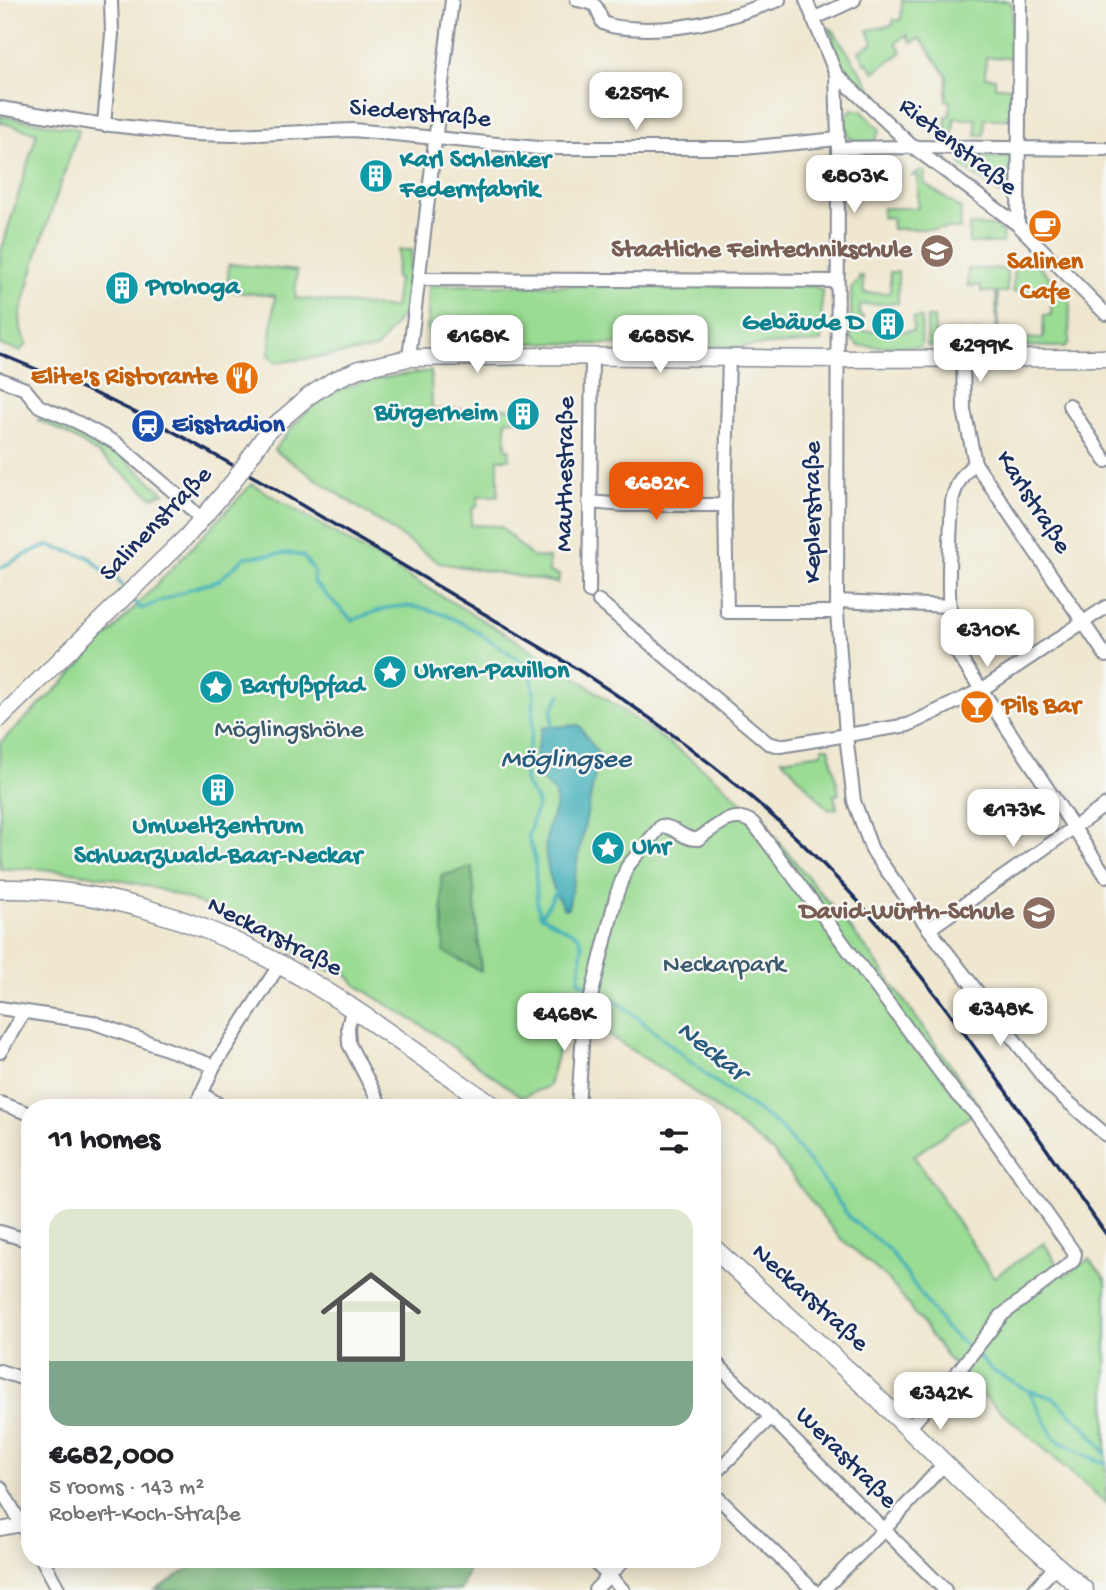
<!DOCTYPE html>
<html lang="en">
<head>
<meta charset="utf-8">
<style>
	body { margin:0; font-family:"Gochi Hand",sans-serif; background:#f2f2f2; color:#202124; height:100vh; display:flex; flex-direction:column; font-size:26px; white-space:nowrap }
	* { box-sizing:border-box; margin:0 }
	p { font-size:23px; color:#757577 }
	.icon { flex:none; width:38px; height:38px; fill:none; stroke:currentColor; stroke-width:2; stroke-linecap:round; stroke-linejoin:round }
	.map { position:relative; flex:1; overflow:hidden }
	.details { position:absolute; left:21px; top:1099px; width:700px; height:469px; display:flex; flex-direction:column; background:#fff; border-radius:28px; box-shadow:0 4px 18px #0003 }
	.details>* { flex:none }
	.price { position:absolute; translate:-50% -60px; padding:0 16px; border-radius:14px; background:#fff; color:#222; font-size:23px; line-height:46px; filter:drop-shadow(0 2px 4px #0008) }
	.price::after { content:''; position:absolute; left:50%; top:42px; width:21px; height:16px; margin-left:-10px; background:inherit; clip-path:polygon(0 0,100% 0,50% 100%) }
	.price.active { background:#ea580c; color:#fff }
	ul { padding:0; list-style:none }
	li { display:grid; align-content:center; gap:14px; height:371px; padding:0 28px }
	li+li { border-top:2px solid #e0e0e0 }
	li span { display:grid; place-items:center; height:217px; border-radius:21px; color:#555 }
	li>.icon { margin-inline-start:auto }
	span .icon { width:126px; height:126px; fill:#fffc; stroke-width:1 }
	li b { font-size:30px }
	h2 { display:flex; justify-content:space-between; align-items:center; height:84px; padding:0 28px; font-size:30px }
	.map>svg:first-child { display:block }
</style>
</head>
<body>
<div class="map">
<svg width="1106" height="1590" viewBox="0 0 1106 1590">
	<rect width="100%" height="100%" fill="#f6f6f2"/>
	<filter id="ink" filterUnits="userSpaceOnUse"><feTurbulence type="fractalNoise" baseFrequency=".0143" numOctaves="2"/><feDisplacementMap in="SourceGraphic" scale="14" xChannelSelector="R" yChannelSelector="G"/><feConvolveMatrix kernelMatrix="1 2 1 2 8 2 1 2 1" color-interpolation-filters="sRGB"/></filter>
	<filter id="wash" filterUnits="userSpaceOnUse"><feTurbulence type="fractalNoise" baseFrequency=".00686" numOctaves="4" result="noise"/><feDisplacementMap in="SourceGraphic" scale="28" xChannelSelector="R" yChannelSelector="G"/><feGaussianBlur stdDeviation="1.57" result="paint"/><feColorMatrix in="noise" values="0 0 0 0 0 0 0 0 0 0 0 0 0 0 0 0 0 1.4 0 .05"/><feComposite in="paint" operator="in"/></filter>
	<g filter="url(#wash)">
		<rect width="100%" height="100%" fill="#efe7cf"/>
		<g fill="#9adc93" stroke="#5a8678" stroke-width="2">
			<polygon points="902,0 1009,1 1012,4 1011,58 986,57 985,77 995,78 995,87 1012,87 1011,119 985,119 984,135 976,135 976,119 954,119 953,135 946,135 946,116 950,115 950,101 946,101 947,76 920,38 912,43 907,35 896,43 902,52 874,72 868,63 866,64 859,51 873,43 868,30 893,25 893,20 901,20"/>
			<polygon points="829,28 833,30 884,107 867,89 855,87 845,77"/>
			<path d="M852,109L862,111L880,130L874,142C849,141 847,143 845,117Z"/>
			<polygon points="0,116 79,129 39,248 20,316 21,330 27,344 20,351 0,345 0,255 37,133 0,122"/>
			<polygon points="1011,157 1011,201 961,166 961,160 964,158"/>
			<polygon points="921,170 925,173 924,183 961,209 960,229 892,229 893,218 882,217 883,208 918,208 918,176 912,176"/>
			<polygon points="969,225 994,226 1003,233 1002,243 969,243"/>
			<polygon points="399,250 412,250 404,313 376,349 276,363 269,355 275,296 227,291 229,264 297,271 295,298 394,308 398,279 395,278"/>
			<polygon points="1023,257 1032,259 1070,298 1069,343 1064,347 1018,346 1018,338 1043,339 1044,315 1051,315 1051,292 1013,292 1014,265 1022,266"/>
			<polygon points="968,269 1007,269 1007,292 998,292 998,329 1010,330 1013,347 967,346 970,331 980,331 980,335 997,334 996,292 981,292 981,286 968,286"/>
			<polygon points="890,272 898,272 898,303 860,305 859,315 863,316 863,331 913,331 913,318 922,318 921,347 859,346 851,339 851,288 859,280 859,276 863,276 864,293 890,293"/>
			<polygon points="429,285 814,286 822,290 821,342 735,347 442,341 427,331"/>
			<polygon points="927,318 934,318 935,334 962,331 962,346 927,346"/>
			<path d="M431,371L432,410L515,408L516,420H506V449H510L509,459H498V496H478V504L472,510L471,525L500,526L532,557L549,558V572L559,575L558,583L440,563L274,450C285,437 296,421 310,409C344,379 387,377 431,371Z"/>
			<path d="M44,416L100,441L120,455L164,493L152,497C116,467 82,438 38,420Z"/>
			<path d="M252,484L560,666L684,754L721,783L759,818L867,949L981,1108L914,1156L994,1277L1044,1243L1064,1276L1089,1259L1106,1280V1503L963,1378L889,1280L838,1236L773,1152L677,1079L597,1028L565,1023L549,1086L522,1097L432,1032L356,985L342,969L330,971C290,950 251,927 210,908C154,882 62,866 0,869V743L65,681Z"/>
			<polygon points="822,747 829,747 839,794 834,795 837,808 829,810 782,759 822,753"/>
		</g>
		<g fill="#7bbc7d" stroke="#4b766e" stroke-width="2">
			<polygon points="472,867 481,971 444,952 441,876"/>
			<polygon points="205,1559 472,1559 461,1590 155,1590"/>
		</g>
		<path fill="#3fafb9" stroke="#2d6f8c" stroke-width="2" d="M579,725L599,755L568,908L564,909C550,885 541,855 548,827C551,818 557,809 556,801C556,786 540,784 536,771C532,759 539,740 542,728Z"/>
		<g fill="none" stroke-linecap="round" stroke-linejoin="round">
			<g stroke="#3fafb9" stroke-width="3.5">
				<polyline points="0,568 39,548 50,546 89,557 103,570 116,577 125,590"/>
				<path d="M132,599L141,609L193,588L218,581L245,557L289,553L303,556L314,571L313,582L352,620C365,616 380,609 393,607C442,600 493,642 530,668L534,693L532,733L524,766L526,784L538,803L528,836L535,859L537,903L540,914"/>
				<polyline points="552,730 552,710 561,694"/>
				<path d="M556,892L541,916C553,921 564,930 578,935L582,946L579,981L589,986"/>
				<polyline points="596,990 621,1004 714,1081 778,1125 818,1173 850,1218 889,1250 945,1328 970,1349"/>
				<polyline points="976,1354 993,1371 1029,1391 1054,1438 1087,1456 1106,1463"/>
				<polyline points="1031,1391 1054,1398 1089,1431 1106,1454"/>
			</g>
		</g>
	</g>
	<g filter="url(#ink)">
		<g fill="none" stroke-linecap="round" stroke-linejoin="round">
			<g stroke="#858b96" stroke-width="16">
				<g id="minor">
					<path d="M577,0C601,5 594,4 603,23C616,29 632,28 646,29C696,29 733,16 779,0"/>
					<polyline points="806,0 836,74 913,147 1018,225 1106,314"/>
					<polyline points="813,19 854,0"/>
					<polyline points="836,74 838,139 837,612 846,735 854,801 872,850 929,929 1050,1086 1106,1135"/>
					<polyline points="0,108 92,123 193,134 233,135 353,130 538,148 744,148 838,139"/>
					<polyline points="104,125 112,34 111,0"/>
					<polyline points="838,148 913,147 1106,149"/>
					<polyline points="1018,225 1020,0"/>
					<polyline points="419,279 837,281"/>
					<polyline points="729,357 725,505 727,612 837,612"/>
					<polyline points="409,358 452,0"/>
					<polyline points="963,359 964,410 975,463 1106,656"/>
					<polyline points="0,379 25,389 39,406 77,422 116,443 175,493 202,520"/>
					<polyline points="1069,405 1106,461"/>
					<path d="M975,463C962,474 956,484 952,501C950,545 944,612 957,653L1106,876"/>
					<polyline points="589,502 624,505 725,505"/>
					<polyline points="589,592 592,356"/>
					<polyline points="599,601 768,743 780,746 908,725 981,690 1106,607"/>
					<polyline points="837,601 950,606"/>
					<polyline points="929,929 1106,805"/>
					<polyline points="0,1008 92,1022 214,1066"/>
					<polyline points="352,1010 348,1027 349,1044 382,1108"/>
					<polyline points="0,1052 24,1012"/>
					<polyline points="201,1093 224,1108"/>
					<polyline points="0,1103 30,1114"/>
					<polyline points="195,1108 214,1066 280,964"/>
					<path d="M578,1108L583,1029L617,893L627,867L661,826C676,826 682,840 698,839C716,827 734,808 754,824L957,1095L976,1114L1075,1254L1073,1261L1002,1315L953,1378L909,1428"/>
					<polyline points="0,1232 30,1241"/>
					<polyline points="712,1359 945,1590"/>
					<polyline points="0,1371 30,1381"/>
					<polyline points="712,1476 771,1417"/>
					<polyline points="0,1487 30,1539"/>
					<polyline points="712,1492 813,1590"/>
					<polyline points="0,1529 22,1525"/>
					<polyline points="42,1559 59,1590"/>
					<polyline points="591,1559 623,1590"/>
					<polyline points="595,1590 625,1559"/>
					<polyline points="823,1590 883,1531 945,1463"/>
					<polyline points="1034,1590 1055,1567"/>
				</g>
			</g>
			<g stroke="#858b96" stroke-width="19">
				<g id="tertiary">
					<polyline points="246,463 268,431 309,396 332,381 359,369 409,358 544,356 837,359 1106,358"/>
					<polyline points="0,718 188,535 233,482"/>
				</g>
			</g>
			<g stroke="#858b96" stroke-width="21">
				<g id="secondary">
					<path d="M0,889C97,887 195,918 279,964C355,1005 424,1060 496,1108"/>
					<polyline points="712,1247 866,1387 990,1508 1084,1590"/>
				</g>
			</g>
			<use href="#minor" stroke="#fff" stroke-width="12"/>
			<use href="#tertiary" stroke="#fff" stroke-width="16"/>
			<use href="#secondary" stroke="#fff" stroke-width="18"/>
			<path stroke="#1b2f5e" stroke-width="3.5" d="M0,354L103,397L163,426L261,481L577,669C674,731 766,802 844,886C943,992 1022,1116 1106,1234"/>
			<g stroke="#858b96" stroke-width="19" stroke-linecap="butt">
				<polyline id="tertiary-bridge" points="233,482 246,463"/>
			</g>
			<use href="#tertiary-bridge" stroke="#fff" stroke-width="16"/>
		</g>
	</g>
	<defs>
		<g id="building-disc" transform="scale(1.75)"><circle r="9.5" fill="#0f9aa8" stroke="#f6f6f2"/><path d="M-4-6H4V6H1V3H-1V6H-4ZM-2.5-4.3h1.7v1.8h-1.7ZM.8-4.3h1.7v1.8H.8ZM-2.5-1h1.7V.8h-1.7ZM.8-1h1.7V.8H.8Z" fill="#fff"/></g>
		<g id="cafe-disc" transform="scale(1.75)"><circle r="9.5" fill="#e8710a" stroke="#f6f6f2"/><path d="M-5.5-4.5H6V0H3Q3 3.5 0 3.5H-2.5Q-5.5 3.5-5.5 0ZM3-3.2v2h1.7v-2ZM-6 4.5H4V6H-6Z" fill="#fff"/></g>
		<g id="university-disc" transform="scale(1.75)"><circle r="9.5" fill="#8d6e63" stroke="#f6f6f2"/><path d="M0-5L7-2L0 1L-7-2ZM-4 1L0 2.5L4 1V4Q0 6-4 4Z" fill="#fff"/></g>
		<g id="restaurant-disc" transform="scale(1.75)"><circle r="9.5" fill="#e8710a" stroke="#f6f6f2"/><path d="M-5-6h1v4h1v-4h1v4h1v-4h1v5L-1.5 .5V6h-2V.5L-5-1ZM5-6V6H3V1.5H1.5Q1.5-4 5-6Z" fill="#fff"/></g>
		<g id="station-disc" transform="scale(1.75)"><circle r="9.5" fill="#1a4fb4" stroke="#f6f6f2"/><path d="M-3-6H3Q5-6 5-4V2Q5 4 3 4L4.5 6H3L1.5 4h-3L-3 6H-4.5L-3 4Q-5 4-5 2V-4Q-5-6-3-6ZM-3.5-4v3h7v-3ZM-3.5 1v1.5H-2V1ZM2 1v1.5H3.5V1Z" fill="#fff"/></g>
		<g id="sight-disc" transform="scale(1.75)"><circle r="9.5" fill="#0f9aa8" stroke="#f6f6f2"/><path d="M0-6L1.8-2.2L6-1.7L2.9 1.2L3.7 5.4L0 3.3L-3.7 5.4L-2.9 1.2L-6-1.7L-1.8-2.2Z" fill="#fff"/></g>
		<g id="bar-disc" transform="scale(1.75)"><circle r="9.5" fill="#e8710a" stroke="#f6f6f2"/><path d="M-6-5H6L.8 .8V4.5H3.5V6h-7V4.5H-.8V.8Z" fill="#fff"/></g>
		<g id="school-disc" transform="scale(1.75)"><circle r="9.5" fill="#8d6e63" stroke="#f6f6f2"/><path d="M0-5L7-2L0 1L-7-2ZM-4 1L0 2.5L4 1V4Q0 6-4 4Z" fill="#fff"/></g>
	</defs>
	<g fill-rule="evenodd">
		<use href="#building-disc" x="376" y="176"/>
		<use href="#cafe-disc" x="1045" y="226"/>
		<use href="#university-disc" x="937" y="251"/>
		<use href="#building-disc" x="122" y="288"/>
		<use href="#building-disc" x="888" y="324"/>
		<use href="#restaurant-disc" x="242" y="378"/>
		<use href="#building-disc" x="523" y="414"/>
		<use href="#station-disc" x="148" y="426"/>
		<use href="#sight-disc" x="390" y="672"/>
		<use href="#sight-disc" x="216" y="687"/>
		<use href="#bar-disc" x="977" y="707"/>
		<use href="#building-disc" x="218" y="790"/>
		<use href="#sight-disc" x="608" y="848"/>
		<use href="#school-disc" x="1039" y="913"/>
	</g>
	<g text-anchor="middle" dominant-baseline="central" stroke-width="5" stroke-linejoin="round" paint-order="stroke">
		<g font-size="26" fill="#1b2f5e" stroke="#f6f6f2">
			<text transform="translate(420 115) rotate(5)">Siederstraße</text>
			<text transform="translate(957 148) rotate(38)">Rietenstraße</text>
			<text transform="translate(567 474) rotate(-89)">Mauthestraße</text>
			<text transform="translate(1032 503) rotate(57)">Karlstraße</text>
			<text transform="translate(814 512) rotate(-90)">Keplerstraße</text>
			<text transform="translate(157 525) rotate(-46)">Salinenstraße</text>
			<text transform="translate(274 938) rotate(27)">Neckarstraße</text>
			<text transform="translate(809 1299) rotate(42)">Neckarstraße</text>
			<text transform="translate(845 1459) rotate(45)">Werastraße</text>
		</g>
		<g font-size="26" font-weight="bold" fill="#0d838f" stroke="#f6f6f2" text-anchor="start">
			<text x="400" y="161">Karl Schlenker<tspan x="400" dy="30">Federnfabrik</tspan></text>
			<text x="146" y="288">Prohoga</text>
			<text x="864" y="324" text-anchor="end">Gebäude D</text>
			<text x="498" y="414" text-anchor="end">Bürgerheim</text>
			<text x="414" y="672">Uhren-Pavillon</text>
			<text x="241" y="687">Barfußpfad</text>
			<text x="218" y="827" text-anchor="middle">Umweltzentrum<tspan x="218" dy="30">Schwarzwald-Baar-Neckar</tspan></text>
			<text x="632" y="848">Uhr</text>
		</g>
		<g font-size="26" font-weight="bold" fill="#785e54" stroke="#f6f6f2" text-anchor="end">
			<text x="912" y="251">Staatliche Feintechnikschule</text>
			<text x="1014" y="913">David-Würth-Schule</text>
		</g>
		<g font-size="26" font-weight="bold" fill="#c56008" stroke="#f6f6f2">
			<text x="1045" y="263">Salinen<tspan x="1045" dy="30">Cafe</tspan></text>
			<text x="218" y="378" text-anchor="end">Elite's Ristorante</text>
			<text x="1002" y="707" text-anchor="start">Pils Bar</text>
		</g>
		<g font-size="26" font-weight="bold" fill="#164399" stroke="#f6f6f2" text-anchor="start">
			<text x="172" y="426">Eisstadion</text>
		</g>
		<g font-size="26" fill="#3b5a6b" stroke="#f6f6f2">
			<text x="289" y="731">Möglingshöhe</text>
			<text x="724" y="966">Neckarpark</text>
		</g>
		<g font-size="28" font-style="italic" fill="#285c7e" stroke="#f6f6f2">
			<text x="566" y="760">Möglingsee</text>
			<text transform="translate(711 1052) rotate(38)">Neckar</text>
		</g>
	</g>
</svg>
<b class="price" style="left:636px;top:132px">€259K</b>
<b class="price" style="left:854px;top:215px">€803K</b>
<b class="price" style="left:477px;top:375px">€168K</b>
<b class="price" style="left:660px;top:375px">€685K</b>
<b class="price" style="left:980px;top:384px">€299K</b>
<b class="price active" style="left:656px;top:522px">€682K</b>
<b class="price" style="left:987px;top:669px">€310K</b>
<b class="price" style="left:1013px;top:849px">€173K</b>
<b class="price" style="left:1000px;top:1048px">€348K</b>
<b class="price" style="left:564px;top:1053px">€468K</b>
<b class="price" style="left:940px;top:1432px">€342K</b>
<section class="details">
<h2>11 homes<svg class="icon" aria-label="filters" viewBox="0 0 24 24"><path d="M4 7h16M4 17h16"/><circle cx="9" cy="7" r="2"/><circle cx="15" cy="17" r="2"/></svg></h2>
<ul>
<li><span style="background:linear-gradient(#dfe7d0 70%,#7fa58c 0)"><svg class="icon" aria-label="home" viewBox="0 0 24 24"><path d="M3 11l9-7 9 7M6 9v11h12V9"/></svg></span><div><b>€682,000</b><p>5 rooms · 143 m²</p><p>Robert-Koch-Straße</p></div></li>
</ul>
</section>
</div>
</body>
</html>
